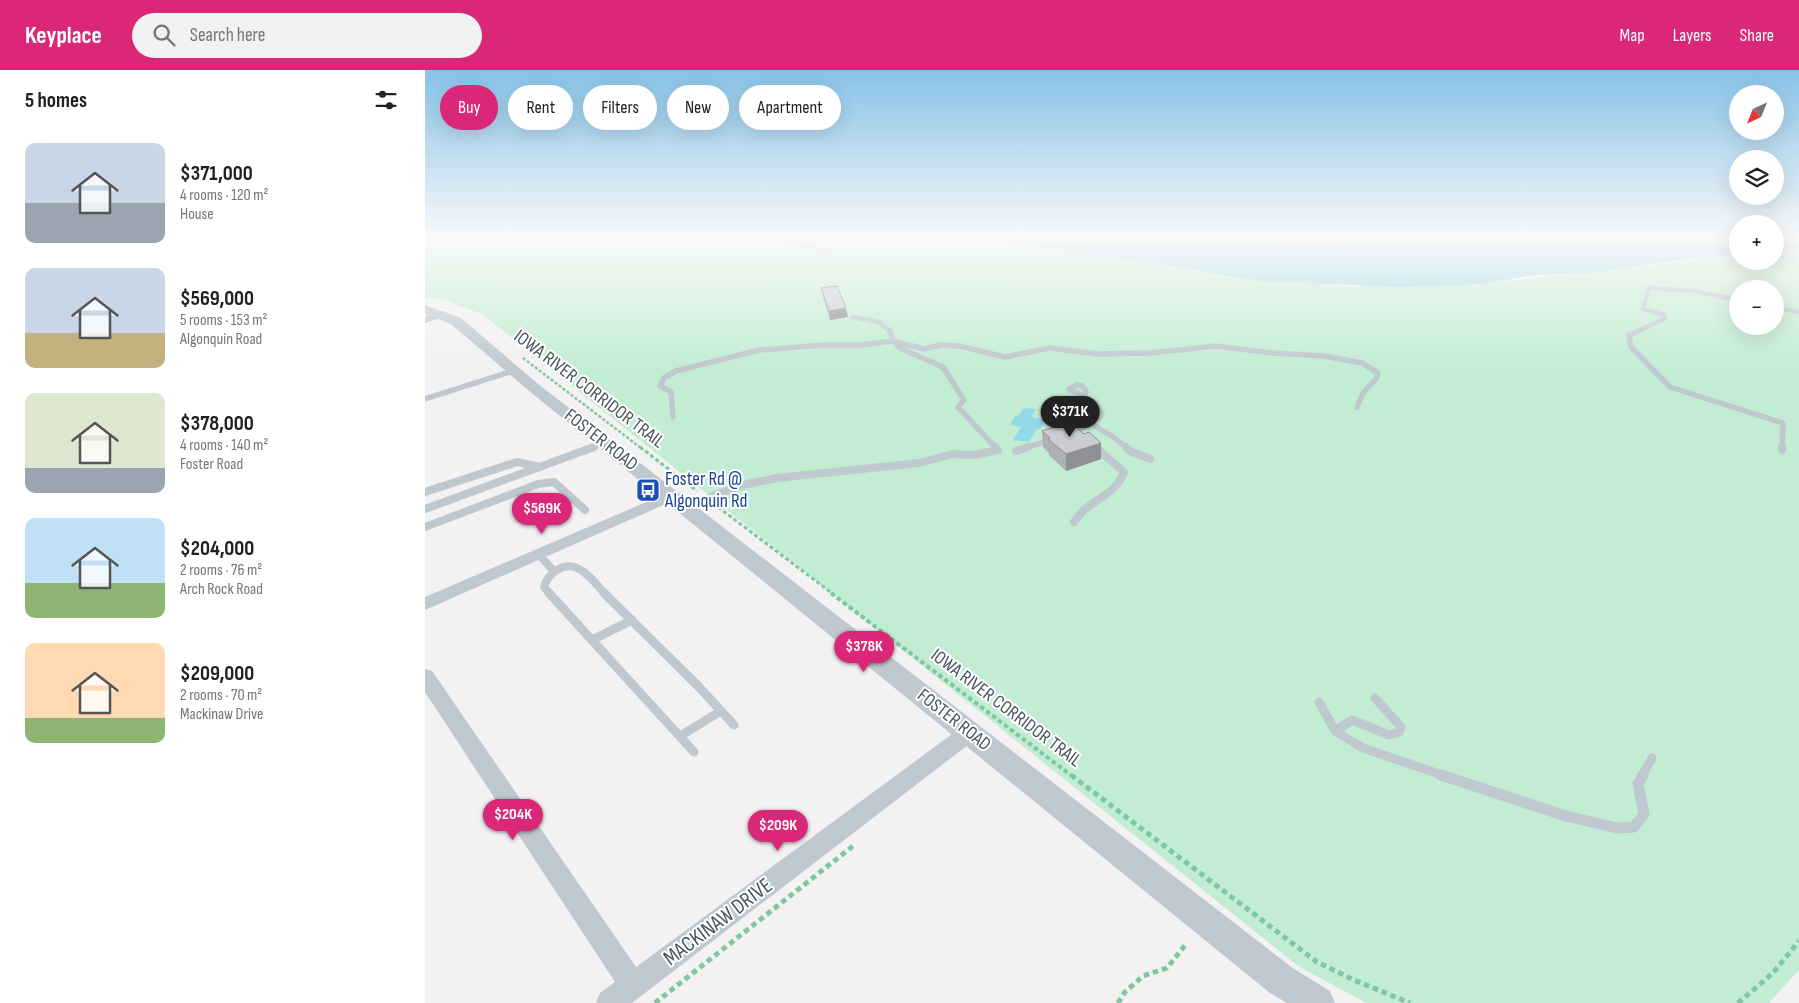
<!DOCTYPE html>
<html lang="en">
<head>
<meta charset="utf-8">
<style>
	body { margin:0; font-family:"Sofia Sans Condensed",sans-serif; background:#f2f2f2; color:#202124; height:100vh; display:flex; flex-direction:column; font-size:19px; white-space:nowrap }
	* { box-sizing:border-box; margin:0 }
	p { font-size:16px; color:#757577 }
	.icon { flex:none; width:28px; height:28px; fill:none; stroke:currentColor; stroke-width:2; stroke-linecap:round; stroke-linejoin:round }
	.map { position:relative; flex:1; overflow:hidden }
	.drawer { display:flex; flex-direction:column; background:#fff; width:425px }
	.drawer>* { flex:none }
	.top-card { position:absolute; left:15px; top:15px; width:475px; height:45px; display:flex; gap:10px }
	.needle { width:32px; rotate:223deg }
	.controls { position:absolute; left:1304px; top:15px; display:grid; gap:10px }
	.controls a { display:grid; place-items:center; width:55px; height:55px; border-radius:50%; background:#fff; box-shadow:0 5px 20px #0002; font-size:25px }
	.price { position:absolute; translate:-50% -42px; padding:0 11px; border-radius:18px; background:#db2777; color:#fff; font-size:16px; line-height:32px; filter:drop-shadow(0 1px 2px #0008) }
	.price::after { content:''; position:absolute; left:50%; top:30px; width:15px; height:11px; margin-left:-8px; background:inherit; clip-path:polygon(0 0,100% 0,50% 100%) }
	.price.active { background:#222; color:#fff }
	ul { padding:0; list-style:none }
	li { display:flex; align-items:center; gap:15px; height:125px; padding:0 25px }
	li span { display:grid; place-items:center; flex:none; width:140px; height:100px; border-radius:10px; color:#555 }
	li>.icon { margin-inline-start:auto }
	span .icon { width:60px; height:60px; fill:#fffc; stroke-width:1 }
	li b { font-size:21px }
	h2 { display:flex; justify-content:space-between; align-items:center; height:60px; padding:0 25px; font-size:21px }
	.chip { padding:0 18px; border-radius:22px; background:#fff; box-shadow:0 5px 20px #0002; font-size:18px; line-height:45px }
	.chip.active { background:#db2777; color:#fff }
	header { display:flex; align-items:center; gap:30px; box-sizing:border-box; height:70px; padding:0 25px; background:#db2777; color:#fff }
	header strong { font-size:24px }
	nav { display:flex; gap:28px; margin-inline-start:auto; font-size:18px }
	.search { width:350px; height:45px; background:#f2f2f2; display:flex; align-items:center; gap:12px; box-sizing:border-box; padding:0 18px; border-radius:28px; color:#757577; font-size:19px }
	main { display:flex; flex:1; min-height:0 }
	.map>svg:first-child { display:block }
</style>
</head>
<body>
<header>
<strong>Keyplace</strong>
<div class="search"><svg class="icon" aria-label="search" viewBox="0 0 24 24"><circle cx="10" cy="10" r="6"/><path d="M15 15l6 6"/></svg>Search here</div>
<nav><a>Map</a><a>Layers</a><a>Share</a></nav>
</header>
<main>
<section class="drawer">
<h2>5 homes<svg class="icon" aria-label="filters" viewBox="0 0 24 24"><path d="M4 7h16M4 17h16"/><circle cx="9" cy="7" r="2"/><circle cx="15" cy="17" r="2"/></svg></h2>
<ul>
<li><span style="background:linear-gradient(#c9d6e8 60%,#9aa5b1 0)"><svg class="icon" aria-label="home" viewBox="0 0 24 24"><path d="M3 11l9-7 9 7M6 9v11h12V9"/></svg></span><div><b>$371,000</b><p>4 rooms · 120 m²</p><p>House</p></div></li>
<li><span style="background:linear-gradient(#c9d6e8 65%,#c2b280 0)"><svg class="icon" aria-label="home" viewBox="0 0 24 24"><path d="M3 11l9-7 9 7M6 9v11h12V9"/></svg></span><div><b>$569,000</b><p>5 rooms · 153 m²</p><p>Algonquin Road</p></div></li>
<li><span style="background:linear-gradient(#dfe7d0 75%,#9aa5b1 0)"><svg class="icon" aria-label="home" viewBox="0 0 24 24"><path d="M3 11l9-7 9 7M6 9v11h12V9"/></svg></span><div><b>$378,000</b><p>4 rooms · 140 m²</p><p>Foster Road</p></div></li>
<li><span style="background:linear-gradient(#bfe0f5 65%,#8fb573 0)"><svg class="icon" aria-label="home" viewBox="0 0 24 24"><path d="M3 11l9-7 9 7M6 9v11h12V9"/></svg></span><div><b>$204,000</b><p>2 rooms · 76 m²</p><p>Arch Rock Road</p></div></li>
<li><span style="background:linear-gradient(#ffd9b3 75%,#8fb573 0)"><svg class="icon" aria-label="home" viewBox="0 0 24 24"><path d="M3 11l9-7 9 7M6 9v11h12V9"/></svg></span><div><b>$209,000</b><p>2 rooms · 70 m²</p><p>Mackinaw Drive</p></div></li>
</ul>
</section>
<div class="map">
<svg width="1374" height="933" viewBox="0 0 1374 933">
	<rect width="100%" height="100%" fill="#f3f1f1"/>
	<path fill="#c2edd2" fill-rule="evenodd" d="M19,168H543L916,216L1058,214L1312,185V191H1350V181L1374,179V900L1344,933H941L873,896L57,244L19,230L0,227V172ZM1312,219H1350V256H1312Z"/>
	<g fill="#93d8e6">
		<polygon points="543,168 796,168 895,175 945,169 1312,168 1312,185 1255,190 1163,203 1109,205 1058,214 975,217 832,211 742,195"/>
		<polygon points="1350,168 1374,168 1374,178 1350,181"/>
		<polygon points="599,338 611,339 606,347 621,350 615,359 612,359 604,372 588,370 596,357 585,355 590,346 593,346"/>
	</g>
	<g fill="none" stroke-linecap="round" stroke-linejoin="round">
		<polyline stroke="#7dc8a1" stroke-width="2.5" stroke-dasharray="3 2" stroke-linecap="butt" points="98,288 216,378"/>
		<g stroke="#7dc8a1" stroke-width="3" stroke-dasharray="4 2.5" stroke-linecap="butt">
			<polyline points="215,377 272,421"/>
			<polyline points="293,437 408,524"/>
		</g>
		<polyline stroke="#7dc8a1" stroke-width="4" stroke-dasharray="4.5 3" stroke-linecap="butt" points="406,523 647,706"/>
		<g stroke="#7dc8a1" stroke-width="5" stroke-dasharray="5.5 4" stroke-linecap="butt">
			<polyline points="646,705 892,892 929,910 985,933"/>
			<polyline points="230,933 428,776"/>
			<polyline points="693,933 700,922 718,906 742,898 761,874"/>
			<polyline points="1313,933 1348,903 1374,871"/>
		</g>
		<g stroke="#bfc8ce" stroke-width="4.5">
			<polyline points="1350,238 1374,242"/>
			<polyline points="428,247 454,252 466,262"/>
			<polyline points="1211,262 1239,249 1239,245 1218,239 1224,218 1269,221 1312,230"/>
		</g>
		<g stroke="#bfc8ce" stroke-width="5.5">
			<polyline points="465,261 468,271 475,278 518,297 539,330 533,337 571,378"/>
			<polyline points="1214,261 1204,265 1206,277 1245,317 1358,353 1357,378"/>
			<polyline points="0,329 88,301"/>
			<polyline points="248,347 246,322 235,316 239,308 251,301 334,280 401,275 436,275 468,271 499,279 516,275 534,276 580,287 625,278 672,284 725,283 791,276 847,283 899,286 937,293 953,303 951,309 938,323 932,337"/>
			<polyline points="665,353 690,368 702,378"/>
			<polyline points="653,361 674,348 677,344 670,332 644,319 652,315 657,316 661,321 660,325"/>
			<polyline points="668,375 672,378"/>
			<polyline points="165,378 180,373"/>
			<polyline points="599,378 626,370"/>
		</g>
		<g stroke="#bfc8ce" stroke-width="8">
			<polyline points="701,377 705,381 725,389"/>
			<polyline points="1357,380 1357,377"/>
			<polyline points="591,381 603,377"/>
			<polyline points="0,422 92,392 115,397"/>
			<polyline points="0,439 169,377"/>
			<polyline points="264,439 290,425 318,415 352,408 494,393 528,384 549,385 573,380 570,377"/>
			<path d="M649,452C662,430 690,427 699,402L670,377"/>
			<polyline points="0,457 113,414 129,412 160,440"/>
			<polyline points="113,484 128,500"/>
			<path d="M125,524L119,517C123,503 139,491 154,499C163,503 173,516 180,524"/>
		</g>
		<g stroke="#bfc8ce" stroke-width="9">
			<polyline points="124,523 269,682"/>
			<polyline points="179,523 273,616 309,655"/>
			<polyline points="167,570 207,550"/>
			<polyline points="894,632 910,661 927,650 964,665 974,662 976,657 950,628"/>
			<polyline points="910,661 938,678 1020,706"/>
			<polyline points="255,666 296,641"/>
			<polyline points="1217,706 1227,688"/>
		</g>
		<polyline stroke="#bfc8ce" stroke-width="11" points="1016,705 1141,746 1192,758 1209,757 1219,744 1213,714 1218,705"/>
		<g fill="#bfc8ce" fill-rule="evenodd">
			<polygon points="0,168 10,168 0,172"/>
			<polygon points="347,168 362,168 408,182 403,185"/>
			<polygon points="17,241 21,242 22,244 21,246 0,253 0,246"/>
			<polygon points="247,421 252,423 255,426 252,429 0,540 0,527"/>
			<polygon points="0,599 7,601 211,897 538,656 545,654 552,656 555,662 552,668 207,933 171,933 175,923 190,912 0,622"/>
		</g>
		<polygon fill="#bfc8ce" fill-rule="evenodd" points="0,235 36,248 113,314 869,899 905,921 910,933 862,933 845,923 103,320 26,254 0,244"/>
	</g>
	<g fill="#afb0b5">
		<polygon points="396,218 423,247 405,250 398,227"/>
		<polygon points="617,361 676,389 641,401 624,385 624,383 618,377"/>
	</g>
	<g fill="#8e9093">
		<polygon points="421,238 423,247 405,250 404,241"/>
		<polygon points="676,373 676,389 641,401 641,384"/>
	</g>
	<g fill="#cbcdd2" stroke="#8e9093">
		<polygon points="412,216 421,238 404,241 396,218"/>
		<polygon points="645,352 659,364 664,362 676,373 641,384 623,369 625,368 617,361"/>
	</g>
	<linearGradient id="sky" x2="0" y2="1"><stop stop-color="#86c2e7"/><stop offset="0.56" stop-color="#faf9f9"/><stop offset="1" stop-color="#faf9f9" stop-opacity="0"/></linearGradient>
	<rect width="1374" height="299" fill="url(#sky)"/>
	<defs>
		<g id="bus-square" transform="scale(1.25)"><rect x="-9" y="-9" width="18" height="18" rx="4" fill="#1a4fb4" stroke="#fff"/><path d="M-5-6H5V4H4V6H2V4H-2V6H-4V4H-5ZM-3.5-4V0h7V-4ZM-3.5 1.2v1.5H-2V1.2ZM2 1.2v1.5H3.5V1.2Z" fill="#fff"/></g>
	</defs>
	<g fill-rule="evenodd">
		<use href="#bus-square" x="223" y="420"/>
	</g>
	<g text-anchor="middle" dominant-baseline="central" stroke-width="4" stroke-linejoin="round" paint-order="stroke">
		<g font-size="19" fill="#49545d" stroke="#fff">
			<text transform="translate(164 319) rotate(37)">IOWA RIVER CORRIDOR TRAIL</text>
			<text transform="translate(176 370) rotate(38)">FOSTER ROAD</text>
			<text transform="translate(581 638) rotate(37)">IOWA RIVER CORRIDOR TRAIL</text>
			<text transform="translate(529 650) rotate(38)">FOSTER ROAD</text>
		</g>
		<g font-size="19" fill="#164399" stroke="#fff" text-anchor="start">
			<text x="240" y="409">Foster Rd @<tspan x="240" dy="22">Algonquin Rd</tspan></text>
		</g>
		<g font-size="22" fill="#49545d" stroke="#fff">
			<text transform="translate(293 852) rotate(-37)">MACKINAW DRIVE</text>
		</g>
	</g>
</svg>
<div class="controls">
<a><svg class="needle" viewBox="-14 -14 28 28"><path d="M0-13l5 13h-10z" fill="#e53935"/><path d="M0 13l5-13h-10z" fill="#757577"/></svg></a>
<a><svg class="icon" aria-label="layers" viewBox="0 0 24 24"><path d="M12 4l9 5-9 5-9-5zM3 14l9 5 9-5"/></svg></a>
<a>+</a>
<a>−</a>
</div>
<b class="price active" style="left:645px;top:368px">$371K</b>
<b class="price" style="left:117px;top:465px">$569K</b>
<b class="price" style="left:439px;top:603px">$378K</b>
<b class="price" style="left:88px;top:771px">$204K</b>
<b class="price" style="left:353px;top:782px">$209K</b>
<div class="top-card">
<a class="chip active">Buy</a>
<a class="chip">Rent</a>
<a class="chip">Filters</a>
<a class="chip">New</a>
<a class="chip">Apartment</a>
</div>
</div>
</main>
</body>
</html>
